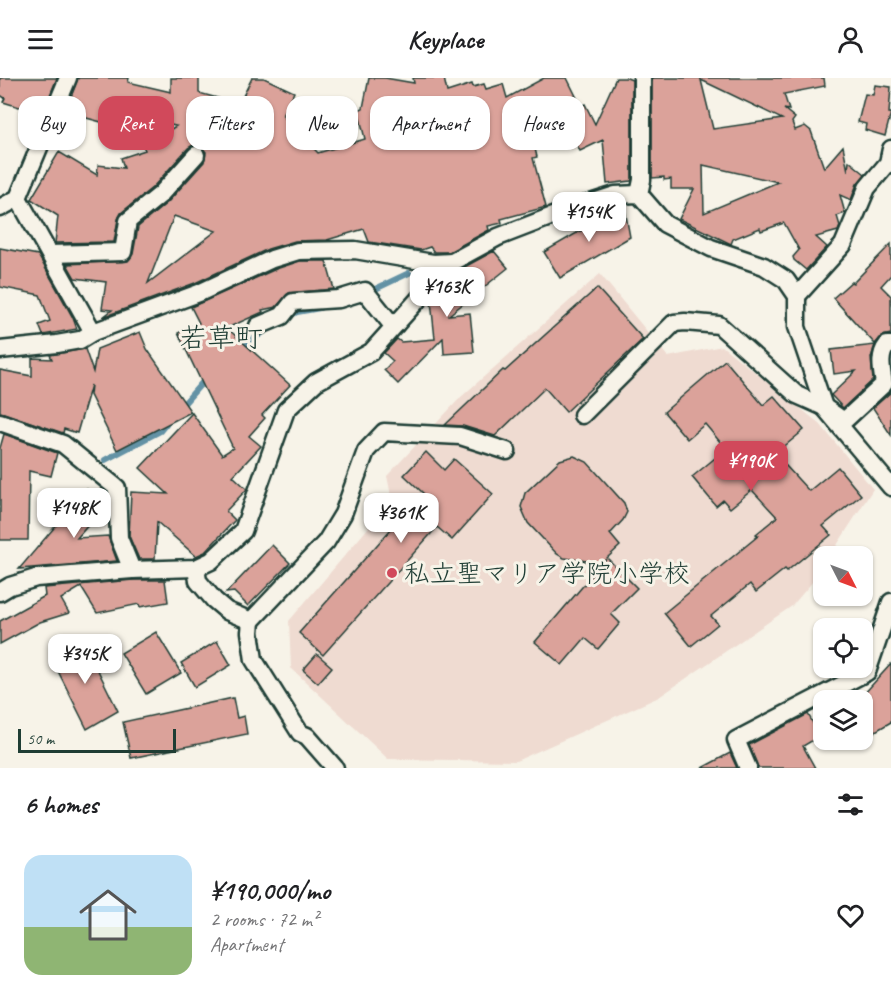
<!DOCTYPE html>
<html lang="en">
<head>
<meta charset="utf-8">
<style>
	body { margin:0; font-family:Caveat,"Klee One",sans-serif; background:#f6f6f6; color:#202124; height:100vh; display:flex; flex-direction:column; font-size:22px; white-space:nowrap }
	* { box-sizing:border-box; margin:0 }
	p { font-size:20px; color:#757577 }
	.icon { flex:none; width:33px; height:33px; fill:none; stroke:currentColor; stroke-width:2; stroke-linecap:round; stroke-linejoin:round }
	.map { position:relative; height:690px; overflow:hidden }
	.panel { display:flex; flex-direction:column; background:#fff; flex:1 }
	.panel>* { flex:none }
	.top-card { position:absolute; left:18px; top:18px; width:855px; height:54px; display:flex; gap:12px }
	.needle { width:39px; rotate:132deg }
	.buttons { position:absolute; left:813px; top:468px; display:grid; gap:12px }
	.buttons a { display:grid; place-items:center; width:60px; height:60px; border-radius:12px; background:#fff; box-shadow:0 2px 4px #0004; font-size:30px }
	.scale { position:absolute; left:18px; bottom:15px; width:158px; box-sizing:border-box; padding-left:6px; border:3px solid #1f3d34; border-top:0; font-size:16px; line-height:21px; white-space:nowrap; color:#1f3d34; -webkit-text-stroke:4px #f7f3e8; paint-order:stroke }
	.price { position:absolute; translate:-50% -51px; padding:0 14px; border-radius:12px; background:#fff; color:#222; font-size:20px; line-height:39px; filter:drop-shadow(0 2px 3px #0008) }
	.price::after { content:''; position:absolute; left:50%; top:36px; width:18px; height:14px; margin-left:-9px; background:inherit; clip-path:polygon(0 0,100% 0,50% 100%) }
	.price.current { background:#d1495b; color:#fff }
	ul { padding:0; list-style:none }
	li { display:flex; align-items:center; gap:18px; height:150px; padding:0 24px }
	li span { display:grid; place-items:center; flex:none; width:168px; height:120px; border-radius:18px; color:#555 }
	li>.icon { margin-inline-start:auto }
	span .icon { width:72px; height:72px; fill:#fffc; stroke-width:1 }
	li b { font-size:26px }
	h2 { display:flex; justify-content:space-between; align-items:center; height:72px; padding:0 24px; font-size:26px }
	.tag { padding:0 21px; border-radius:18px; background:#fff; box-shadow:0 2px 4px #0004; font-size:21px; line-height:54px }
	.tag.current { background:#d1495b; color:#fff }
	header { display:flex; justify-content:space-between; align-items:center; height:78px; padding:0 24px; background:#fff; font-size:27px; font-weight:600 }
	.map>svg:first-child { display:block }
</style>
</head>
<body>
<header><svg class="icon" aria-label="menu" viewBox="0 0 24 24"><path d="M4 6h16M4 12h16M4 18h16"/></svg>Keyplace<svg class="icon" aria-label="person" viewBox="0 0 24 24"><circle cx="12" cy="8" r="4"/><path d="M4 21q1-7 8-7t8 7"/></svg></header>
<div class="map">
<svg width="891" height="690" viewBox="0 0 891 690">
	<rect width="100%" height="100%" fill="#f7f3e8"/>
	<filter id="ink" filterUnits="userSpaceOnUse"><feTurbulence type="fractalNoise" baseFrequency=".0167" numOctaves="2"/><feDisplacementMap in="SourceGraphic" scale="12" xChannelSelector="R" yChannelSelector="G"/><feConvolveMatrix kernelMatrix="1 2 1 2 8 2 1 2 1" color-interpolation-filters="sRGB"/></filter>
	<g filter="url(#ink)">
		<polygon fill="#efdbd1" points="600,196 668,279 722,268 820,346 873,411 830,478 824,478 823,489 820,495 792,528 659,619 516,683 388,681 291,590 289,543 392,422 387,398 461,319"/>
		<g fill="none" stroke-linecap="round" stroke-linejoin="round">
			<g stroke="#6392a5" stroke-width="6">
				<polyline points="369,214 409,195"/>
				<polyline points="290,238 297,234 320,230"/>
				<polyline points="239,271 265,253"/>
				<polyline points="180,330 207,299"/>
				<polyline points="105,382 160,353 169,342"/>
			</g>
		</g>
		<g fill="#dba29a" stroke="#1f3d34" stroke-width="1.5" fill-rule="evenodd">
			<polygon points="0,0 57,0 46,27 29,19 26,31 3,24 5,20 0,17"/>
			<path d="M78,0H129L128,4L171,14V0H199V15L239,26L252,0H264L294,14L283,38L318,75L365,61L358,32L363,30L369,0H385L414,5L413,0H444L447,14L472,6L473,9L484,6L486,11L503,6L507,20L544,0H567L581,28L585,26L595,46L616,0H627L632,2V101L631,103L607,106L603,62L580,73L556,22L527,37L537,79L533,80L546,129L501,141L502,145L488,148L489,152L449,174H434L430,169L421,172L369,164L364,151L327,162L295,163L268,171L195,205L103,239L112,232L102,231L106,204L75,200L67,186L128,183L133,176L138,149L168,124L204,84L206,74L199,67H193L188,70L153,109L121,135L118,141L114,164L55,165L58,138L31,121L59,74L97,97L98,87L124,90L121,80L145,72L143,68L176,48L108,34L105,45L79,38L77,47L62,42ZM174,138L216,153L148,205Z"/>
			<path d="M652,0H824L825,8L784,16L789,32L784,31L795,40L792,44L795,52L805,48L811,53L824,90L843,68L848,93L849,83L865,96L857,106L851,122L840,117L845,135L837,138L840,148L838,153L816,159L827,169L806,192L794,182L793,179L799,172L784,145L761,153L760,150L733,161L731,166L679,141L694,111H671V101L664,102V99L652,100ZM701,2L782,41L713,51ZM703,87L778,104L704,135Z"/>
			<polygon points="875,7 891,9 889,35 891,35 885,58 865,52 866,46 858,44 865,16 873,17"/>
			<polygon points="625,132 630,159 560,200 544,174 613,134"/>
			<polygon points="891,166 891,197 881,208 891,218 891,256 882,258 875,266 833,220 851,204 853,205"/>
			<polygon points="0,170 38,177 73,240 77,251 43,257 39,247 50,243 40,217 0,209"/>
			<polygon points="494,173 508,190 449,237 470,235 474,274 444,276 443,260 398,306 384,292 393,283 384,275 397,261 401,264 435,261 431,223 443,220 442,211 452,210 451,200 459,192"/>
			<polygon points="300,183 326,183 334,211 289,215 276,229 262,232 263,234 227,250 290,307 262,337 265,340 249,358 261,368 233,398 247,411 226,433 235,442 205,474 196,478 157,444 155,481 139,481 129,458 131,414 168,416 140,390 192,335 222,377 233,370 178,255 199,245 191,229 276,191"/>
			<polygon points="597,210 643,261 566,334 545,310 495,358 463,348 445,347 503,292 505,293"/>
			<polygon points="140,254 147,271 191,334 117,372 90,317 91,307 77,355 64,351 63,355 0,334 0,292 32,298 32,280 52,281 50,277 85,271 93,294 97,271"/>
			<polygon points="875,267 871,280 873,302 843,330 831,317 856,293 834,296 831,272"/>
			<polygon points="725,282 763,327 774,318 804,352 775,376 809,413 838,389 861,417 823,448 831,457 787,493 785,491 756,514 750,506 711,538 718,546 691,568 664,535 758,458 756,456 777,439 752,412 730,430 723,422 716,428 692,399 726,371 705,346 687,361 664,334"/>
			<polygon points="891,314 891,357 873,330"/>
			<polygon points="4,356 57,375 51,398 29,393 28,462 0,462 0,370"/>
			<polygon points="426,374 444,392 454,381 493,416 452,462 437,449 323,577 299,555 423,415 404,397"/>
			<polygon points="574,378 587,384 624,425 627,434 623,442 610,456 620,468 607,480 637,510 611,536 620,545 598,571 585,560 562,587 535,564 606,481 602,485 564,480 557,476 528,445 521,429 525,415 560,382"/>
			<polygon points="87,411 106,427 77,460 108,458 117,483 19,491"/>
			<polygon points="272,467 290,485 248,528 234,514 226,515"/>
			<polygon points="133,502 165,502 168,524 140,529 139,526 97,535 81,509 61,521 69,535 40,544 0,566 0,543 45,518 44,510"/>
			<polygon points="156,554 181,595 146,616 121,575"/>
			<polygon points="217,563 231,587 195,609 181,585"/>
			<polygon points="84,564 118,633 87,651 52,581"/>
			<polygon points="317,576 332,589 318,605 303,592"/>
			<polygon points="891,586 891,644 862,661 862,618"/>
			<polygon points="233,620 237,640 244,638 247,656 131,680 123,644"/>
			<polygon points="808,636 820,658 803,668 815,690 758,690 749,667"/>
			<polygon points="730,675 737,690 702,690"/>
		</g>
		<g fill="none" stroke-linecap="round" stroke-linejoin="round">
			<g stroke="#1f3d34" stroke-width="21">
				<g id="minor">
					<polyline points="639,116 642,102 642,0"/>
					<polyline points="18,120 93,254"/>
					<polyline points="0,130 18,120 68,0"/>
					<polyline points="50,176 123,174 128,143 160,117 196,77"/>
					<polyline points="797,218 843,167 867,110 888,85 891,71"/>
					<polyline points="258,248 282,238 293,224 339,221 365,213 389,243 396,246"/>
					<polyline points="0,272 57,266 80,262 93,254 199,215 272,181 298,173 355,172 433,185 452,184"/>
					<path d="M582,337L674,245L685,244L719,247L797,317L824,329L844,343L884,306C882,293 878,278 887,267H891"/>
					<polyline points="0,344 63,366 117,410 119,460 132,492"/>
					<polyline points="196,490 198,503 214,522 227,533 251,543 326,464 343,436 366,373 384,354 460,358 507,373"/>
					<polyline points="0,514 10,508 36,500 132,492 196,490 211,483 243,453 286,332 316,304 371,274 452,184 498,159 563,134 615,117 639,116 665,146 711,170 764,188 786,202 797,218 797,249 824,329 891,409"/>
					<polyline points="251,543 250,554 254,582 300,655 307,658 335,690"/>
					<polyline points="748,690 736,662 867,594 891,524"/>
				</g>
			</g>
			<use href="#minor" stroke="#f7f3e8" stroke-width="16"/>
		</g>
	</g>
	<circle fill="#d1495b" stroke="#f7f3e8" stroke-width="2" cx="392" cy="495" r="6"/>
	<g text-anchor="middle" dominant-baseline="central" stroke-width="6" stroke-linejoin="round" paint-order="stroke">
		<g font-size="26" fill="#1f3d34" stroke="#f7f3e8" text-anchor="start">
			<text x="404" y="495">私立聖マリア学院小学校</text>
		</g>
		<g font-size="28" fill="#1f3d34" stroke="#f7f3e8">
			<text x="221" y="259">若草町</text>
		</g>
	</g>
</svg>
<div class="buttons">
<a><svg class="needle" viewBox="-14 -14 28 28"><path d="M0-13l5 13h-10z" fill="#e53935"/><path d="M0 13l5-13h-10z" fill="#757577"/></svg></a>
<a><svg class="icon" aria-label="locate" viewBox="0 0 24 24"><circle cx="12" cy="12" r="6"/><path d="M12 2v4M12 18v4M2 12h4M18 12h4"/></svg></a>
<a><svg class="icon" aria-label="layers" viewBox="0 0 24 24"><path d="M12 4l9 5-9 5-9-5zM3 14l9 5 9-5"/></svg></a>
</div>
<div class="scale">50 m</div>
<b class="price" style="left:589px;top:165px">¥154K</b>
<b class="price" style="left:447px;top:240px">¥163K</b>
<b class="price current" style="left:751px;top:414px">¥190K</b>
<b class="price" style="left:74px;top:461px">¥148K</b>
<b class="price" style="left:401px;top:466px">¥361K</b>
<b class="price" style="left:85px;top:607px">¥345K</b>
<div class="top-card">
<a class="tag">Buy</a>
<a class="tag current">Rent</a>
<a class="tag">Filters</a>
<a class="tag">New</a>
<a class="tag">Apartment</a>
<a class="tag">House</a>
</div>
</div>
<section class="panel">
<h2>6 homes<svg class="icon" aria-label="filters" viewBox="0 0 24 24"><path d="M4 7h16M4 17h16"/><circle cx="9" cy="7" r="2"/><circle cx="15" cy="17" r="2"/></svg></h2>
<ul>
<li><span style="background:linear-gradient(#bfe0f5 60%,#8fb573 0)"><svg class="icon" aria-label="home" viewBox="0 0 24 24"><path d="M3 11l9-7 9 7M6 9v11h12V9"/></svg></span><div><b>¥190,000/mo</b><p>2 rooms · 72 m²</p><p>Apartment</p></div><svg class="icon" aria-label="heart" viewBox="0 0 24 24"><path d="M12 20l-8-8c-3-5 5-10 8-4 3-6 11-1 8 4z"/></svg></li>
</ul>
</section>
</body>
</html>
